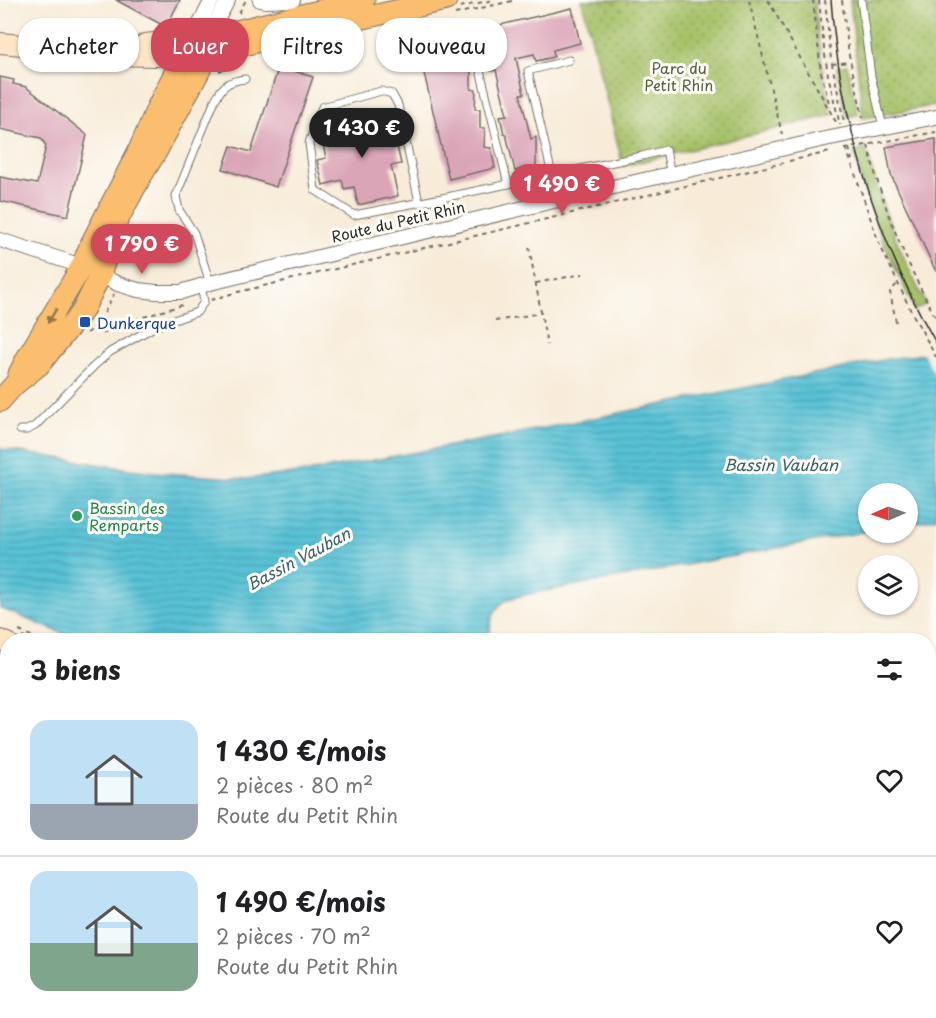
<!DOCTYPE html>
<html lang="fr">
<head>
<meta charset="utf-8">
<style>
	body { margin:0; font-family:"Playpen Sans",sans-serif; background:#f6f6f6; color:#202124; height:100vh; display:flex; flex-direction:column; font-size:22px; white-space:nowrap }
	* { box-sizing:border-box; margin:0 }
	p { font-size:20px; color:#757577 }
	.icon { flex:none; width:33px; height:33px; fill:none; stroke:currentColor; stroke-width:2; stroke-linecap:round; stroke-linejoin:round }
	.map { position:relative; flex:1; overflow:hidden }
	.side { position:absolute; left:0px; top:633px; width:936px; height:386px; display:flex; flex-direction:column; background:#fff; border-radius:24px 24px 0 0; box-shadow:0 2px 4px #0004 }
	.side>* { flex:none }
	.top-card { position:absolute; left:18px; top:18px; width:600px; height:54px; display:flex; gap:12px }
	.needle { width:39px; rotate:268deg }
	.controls { position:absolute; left:858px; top:483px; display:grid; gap:12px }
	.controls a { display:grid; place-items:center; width:60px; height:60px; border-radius:50%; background:#fff; box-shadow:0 2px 4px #0004; font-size:30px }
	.price { position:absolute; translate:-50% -51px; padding:0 14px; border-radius:21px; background:#d1495b; color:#fff; font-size:20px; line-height:39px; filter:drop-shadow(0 2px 3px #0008) }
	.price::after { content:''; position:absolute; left:50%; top:36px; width:18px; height:14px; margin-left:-9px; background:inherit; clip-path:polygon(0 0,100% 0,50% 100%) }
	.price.active { background:#222; color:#fff }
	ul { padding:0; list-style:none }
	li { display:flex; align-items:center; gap:18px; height:150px; padding:0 30px }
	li+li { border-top:2px solid #e0e0e0 }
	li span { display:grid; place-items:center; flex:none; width:168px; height:120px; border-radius:18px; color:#555 }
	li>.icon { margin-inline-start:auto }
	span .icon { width:72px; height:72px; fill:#fffc; stroke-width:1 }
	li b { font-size:26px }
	h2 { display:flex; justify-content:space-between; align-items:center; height:72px; padding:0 30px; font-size:26px }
	.chip { padding:0 21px; border-radius:24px; background:#fff; box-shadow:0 2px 4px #0004; font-size:21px; line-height:54px }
	.chip.active { background:#d1495b; color:#fff }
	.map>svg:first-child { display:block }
</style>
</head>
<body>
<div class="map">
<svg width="936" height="1018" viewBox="0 0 936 1018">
	<defs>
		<pattern id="forest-firs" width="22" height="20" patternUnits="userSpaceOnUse" patternTransform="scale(1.5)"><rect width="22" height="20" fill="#84a75c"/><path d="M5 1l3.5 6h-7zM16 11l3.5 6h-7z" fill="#6c884c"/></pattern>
		<pattern id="park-dots" width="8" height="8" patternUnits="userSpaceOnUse" patternTransform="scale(1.5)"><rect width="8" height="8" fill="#a6c167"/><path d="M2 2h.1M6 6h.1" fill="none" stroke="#879d55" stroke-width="1.8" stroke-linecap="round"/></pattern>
		<pattern id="water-rules" width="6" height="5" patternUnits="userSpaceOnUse" patternTransform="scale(1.5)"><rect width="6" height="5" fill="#59c2d6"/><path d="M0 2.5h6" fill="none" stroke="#4a9eae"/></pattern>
	</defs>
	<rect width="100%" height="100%" fill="#fdfcf7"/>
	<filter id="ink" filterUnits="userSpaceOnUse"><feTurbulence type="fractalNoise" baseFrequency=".0167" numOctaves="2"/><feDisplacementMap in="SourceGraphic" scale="12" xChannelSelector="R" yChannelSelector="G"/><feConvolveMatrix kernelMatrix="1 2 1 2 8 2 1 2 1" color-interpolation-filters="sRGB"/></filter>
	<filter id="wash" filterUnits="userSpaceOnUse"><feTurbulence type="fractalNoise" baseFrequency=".008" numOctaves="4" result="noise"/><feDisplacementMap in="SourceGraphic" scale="24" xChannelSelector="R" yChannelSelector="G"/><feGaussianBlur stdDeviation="1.35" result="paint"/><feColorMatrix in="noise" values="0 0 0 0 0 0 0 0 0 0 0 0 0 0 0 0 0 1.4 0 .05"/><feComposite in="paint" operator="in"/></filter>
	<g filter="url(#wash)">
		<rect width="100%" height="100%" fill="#f8ecd9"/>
		<g fill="#a6c167" stroke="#687649" stroke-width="1.5">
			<polygon points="847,65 858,114 847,117 837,67"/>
			<path d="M866,149C880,204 900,254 926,304L915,310L882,239L866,194L854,152Z"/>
		</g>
		<polygon fill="url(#forest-firs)" stroke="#586944" stroke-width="1.5" points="936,840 936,904 929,907 929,843"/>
		<g fill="url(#park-dots)" stroke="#687649" stroke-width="1.5">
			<path d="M582,0H814C817,39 823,77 832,115L623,166Z"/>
			<polygon points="850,0 936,0 936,105 863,118"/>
			<polygon points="7,933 7,972 0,972 0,937"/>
			<polygon points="274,1011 312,1011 323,1018 270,1018"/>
			<polygon points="436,1011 590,1011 596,1018 418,1018"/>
		</g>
		<g fill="url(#water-rules)" stroke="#427680" stroke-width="1.5">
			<path d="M936,352V518L908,524V494H868V531L519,596C515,597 509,598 505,601C493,609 487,626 492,640H92L64,634L0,608V449L129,469L165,473L246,479L308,472L510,435L888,359Z"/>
			<polygon points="936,684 936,713 929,714 929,685"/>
			<polygon points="647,1011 914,1011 919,1018 655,1018"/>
		</g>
		<polygon fill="#f8ecd9" points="936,349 936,376 922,351"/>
		<g id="blocks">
			<g fill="#dba5b8">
				<polygon points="116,0 180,0 166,27"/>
				<polygon points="572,8 580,43 553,50 554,57 536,61 534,54 516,58 524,94 520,94 531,139 536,137 536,166 515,171 506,134 504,134 500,116 507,115 496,70 490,71 489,66 488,66 479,30"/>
				<polygon points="463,56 466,70 471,71 471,89 476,90 475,109 480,109 480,128 485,128 484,147 491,148 495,168 449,179 423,69 425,68 424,65"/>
				<polygon points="279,66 313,77 276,187 223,169 231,146 251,152"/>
				<polygon points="0,77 14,80 13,84 26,87 87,135 68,216 0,201 0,177 37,184 46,146 41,138 0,129"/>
				<polygon points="386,115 390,129 393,128 401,164 391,166 398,196 358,205 354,187 344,189 342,180 323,185 317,160 326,158 323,145 329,143 326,131 330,130 334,124 340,128 360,124 364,117 368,119"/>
				<polygon points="936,139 936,272 891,175 886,147"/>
			</g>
		</g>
	</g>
	<g filter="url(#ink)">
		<use href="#blocks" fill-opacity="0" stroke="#736f68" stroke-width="1.5"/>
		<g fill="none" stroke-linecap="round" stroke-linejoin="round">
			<g stroke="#736f68" stroke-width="9">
				<g id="service">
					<polyline points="861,0 871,76 883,127"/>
					<polyline points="413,50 471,33 508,184"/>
					<polyline points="552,175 528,71 569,60"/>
					<polyline points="419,202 398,105 392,94 381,91 322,107 309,143 315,190 354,215 442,198 642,156 666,150 671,175"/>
					<path d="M210,283L194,233L179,210L176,196L215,100C223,85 228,81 245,79"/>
					<polyline points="20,430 27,430 35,426 93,367 110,352 154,327 197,312 204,302 201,285"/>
					<polyline points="928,940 936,941"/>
					<polyline points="928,995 936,990"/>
					<polyline points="926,1011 932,1018"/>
				</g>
			</g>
			<g stroke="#736f68" stroke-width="16">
				<g id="minor">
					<polyline points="260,0 265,1 293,0"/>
					<polyline points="208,37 228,0"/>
					<polyline points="192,39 212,0"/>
					<polyline points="0,240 69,262 82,266 118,284 138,290 156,292 181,292 210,283 591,192 825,139 936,117"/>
					<polyline points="0,671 8,655"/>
					<polyline points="0,728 8,760"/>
					<polyline points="0,915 8,910"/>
					<polyline points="201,1011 211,1018"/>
					<polyline points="0,1017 8,1018"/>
				</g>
			</g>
			<g stroke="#736f68" stroke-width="22">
				<g id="secondary">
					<polyline points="0,43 76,50 109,55 156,56 214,52"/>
					<polyline points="145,44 192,39"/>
					<polyline points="0,640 8,643"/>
					<polyline points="610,1011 617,1018"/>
				</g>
			</g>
			<g stroke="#736f68" stroke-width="23">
				<g id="primary">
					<polyline points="19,374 27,358 82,266 90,246 140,148 158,106 192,39 228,33 364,0"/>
					<polyline points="0,401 14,385 39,365 82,312 100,276 117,221 140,178 156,152 203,64 208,57 214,52 221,50 331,25 446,0"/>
				</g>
			</g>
			<g stroke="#736f68" stroke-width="2" stroke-dasharray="4.5 4.5" stroke-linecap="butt">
				<polyline points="749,0 782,134"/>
				<polyline points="768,0 836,122"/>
				<polyline points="813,0 821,72 830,107"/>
				<polyline points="819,0 824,48 828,75 840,125"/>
				<polyline points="825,0 831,59 844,122"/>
				<polyline points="842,0 849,55 863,118"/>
				<polyline points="460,7 493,0"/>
				<polyline points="239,13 246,0"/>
				<polyline points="455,14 516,0"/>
				<polyline points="91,36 134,35"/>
				<polyline points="832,64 850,62"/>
				<polyline points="219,71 242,63"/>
				<path d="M868,145C882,206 906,263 936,318"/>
				<polyline points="846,148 879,243 911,311 936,357"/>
				<polyline points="849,148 852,160"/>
				<polyline points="844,149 936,132"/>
				<polyline points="789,161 830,152"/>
				<polyline points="529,247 547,345"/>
				<polyline points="536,283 583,274"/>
				<polyline points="211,300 234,293 783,163"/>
				<polyline points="495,321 541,313"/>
				<polyline points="896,322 890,292 898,283"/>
				<polyline points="87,333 96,327 107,308 114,294"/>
				<polyline points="102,334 131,321 182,305"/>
				<polyline points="19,631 41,640"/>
				<polyline points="22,637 31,640"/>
				<polyline points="2,717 4,714 2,702 8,692"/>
				<polyline points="928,872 936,869"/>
				<polyline points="520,1011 530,1018"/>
				<polyline points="379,1017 379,1018"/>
				<polyline points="113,1018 113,1011"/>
				<polyline points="128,1018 128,1011"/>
				<polyline points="495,1018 508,1011"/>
			</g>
			<use href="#service" stroke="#fff" stroke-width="7"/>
			<use href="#minor" stroke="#fff" stroke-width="14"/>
			<use href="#secondary" stroke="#fde5c5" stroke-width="20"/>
			<use href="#primary" stroke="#fbbd6e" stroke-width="21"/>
			<path stroke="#2b2b2b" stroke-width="1.5" d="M831,0C840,120 876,238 936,343"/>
		</g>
		<defs><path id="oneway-solid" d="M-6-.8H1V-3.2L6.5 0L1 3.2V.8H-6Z" transform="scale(1.5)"/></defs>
		<use fill="#93744c" href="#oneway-solid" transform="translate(52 316) rotate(121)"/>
	</g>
	<rect fill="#1a4fb4" stroke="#fdfcf7" stroke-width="2" x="79" y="316" width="12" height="12" rx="3"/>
	<circle fill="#2e9e5b" stroke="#fdfcf7" stroke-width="2" cx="77" cy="516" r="6"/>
	<g text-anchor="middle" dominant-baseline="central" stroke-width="6" stroke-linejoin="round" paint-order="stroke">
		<g font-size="15" fill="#566040" stroke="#fdfcf7">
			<text x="679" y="67">Parc du<tspan x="679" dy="17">Petit Rhin</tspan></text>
		</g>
		<g font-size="15" fill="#2b2b2b" stroke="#fdfcf7">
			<text transform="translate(398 221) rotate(-13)">Route du Petit Rhin</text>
		</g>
		<g font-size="15" fill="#164399" stroke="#fdfcf7" text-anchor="start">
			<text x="97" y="322">Dunkerque</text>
		</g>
		<g font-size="15" fill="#27864d" stroke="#fdfcf7" text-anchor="start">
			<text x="89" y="507">Bassin des<tspan x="89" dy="17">Remparts</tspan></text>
		</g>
		<g font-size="16" font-style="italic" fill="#3b6067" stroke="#fdfcf7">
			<text x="781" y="464">Bassin Vauban</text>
			<text transform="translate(298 558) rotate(-28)">Bassin Vauban</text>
		</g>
	</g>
</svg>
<div class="controls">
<a><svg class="needle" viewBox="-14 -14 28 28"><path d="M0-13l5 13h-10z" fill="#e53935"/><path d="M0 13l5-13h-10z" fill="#757577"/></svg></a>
<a><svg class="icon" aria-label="layers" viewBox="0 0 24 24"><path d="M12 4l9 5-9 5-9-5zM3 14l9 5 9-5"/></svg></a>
</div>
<b class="price active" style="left:362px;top:159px">1 430 €</b>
<b class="price" style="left:562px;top:215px">1 490 €</b>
<b class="price" style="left:142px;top:275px">1 790 €</b>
<div class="top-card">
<a class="chip">Acheter</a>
<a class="chip active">Louer</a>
<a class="chip">Filtres</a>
<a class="chip">Nouveau</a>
</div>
<section class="side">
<h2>3 biens<svg class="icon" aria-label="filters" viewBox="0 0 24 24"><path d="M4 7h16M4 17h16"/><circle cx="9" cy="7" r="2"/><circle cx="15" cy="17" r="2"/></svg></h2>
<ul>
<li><span style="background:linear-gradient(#bfe0f5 70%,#9aa5b1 0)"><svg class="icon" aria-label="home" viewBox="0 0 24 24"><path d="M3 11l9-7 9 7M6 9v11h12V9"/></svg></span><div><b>1 430 €/mois</b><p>2 pièces · 80 m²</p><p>Route du Petit Rhin</p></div><svg class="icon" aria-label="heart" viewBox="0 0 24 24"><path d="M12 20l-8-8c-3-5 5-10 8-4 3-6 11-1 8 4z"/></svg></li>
<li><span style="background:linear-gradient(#bfe0f5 60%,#7fa58c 0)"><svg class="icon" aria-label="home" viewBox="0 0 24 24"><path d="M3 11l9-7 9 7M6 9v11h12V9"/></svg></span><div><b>1 490 €/mois</b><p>2 pièces · 70 m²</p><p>Route du Petit Rhin</p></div><svg class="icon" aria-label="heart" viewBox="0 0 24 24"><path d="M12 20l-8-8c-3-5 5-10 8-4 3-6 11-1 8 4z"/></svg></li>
</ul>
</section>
</div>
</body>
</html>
